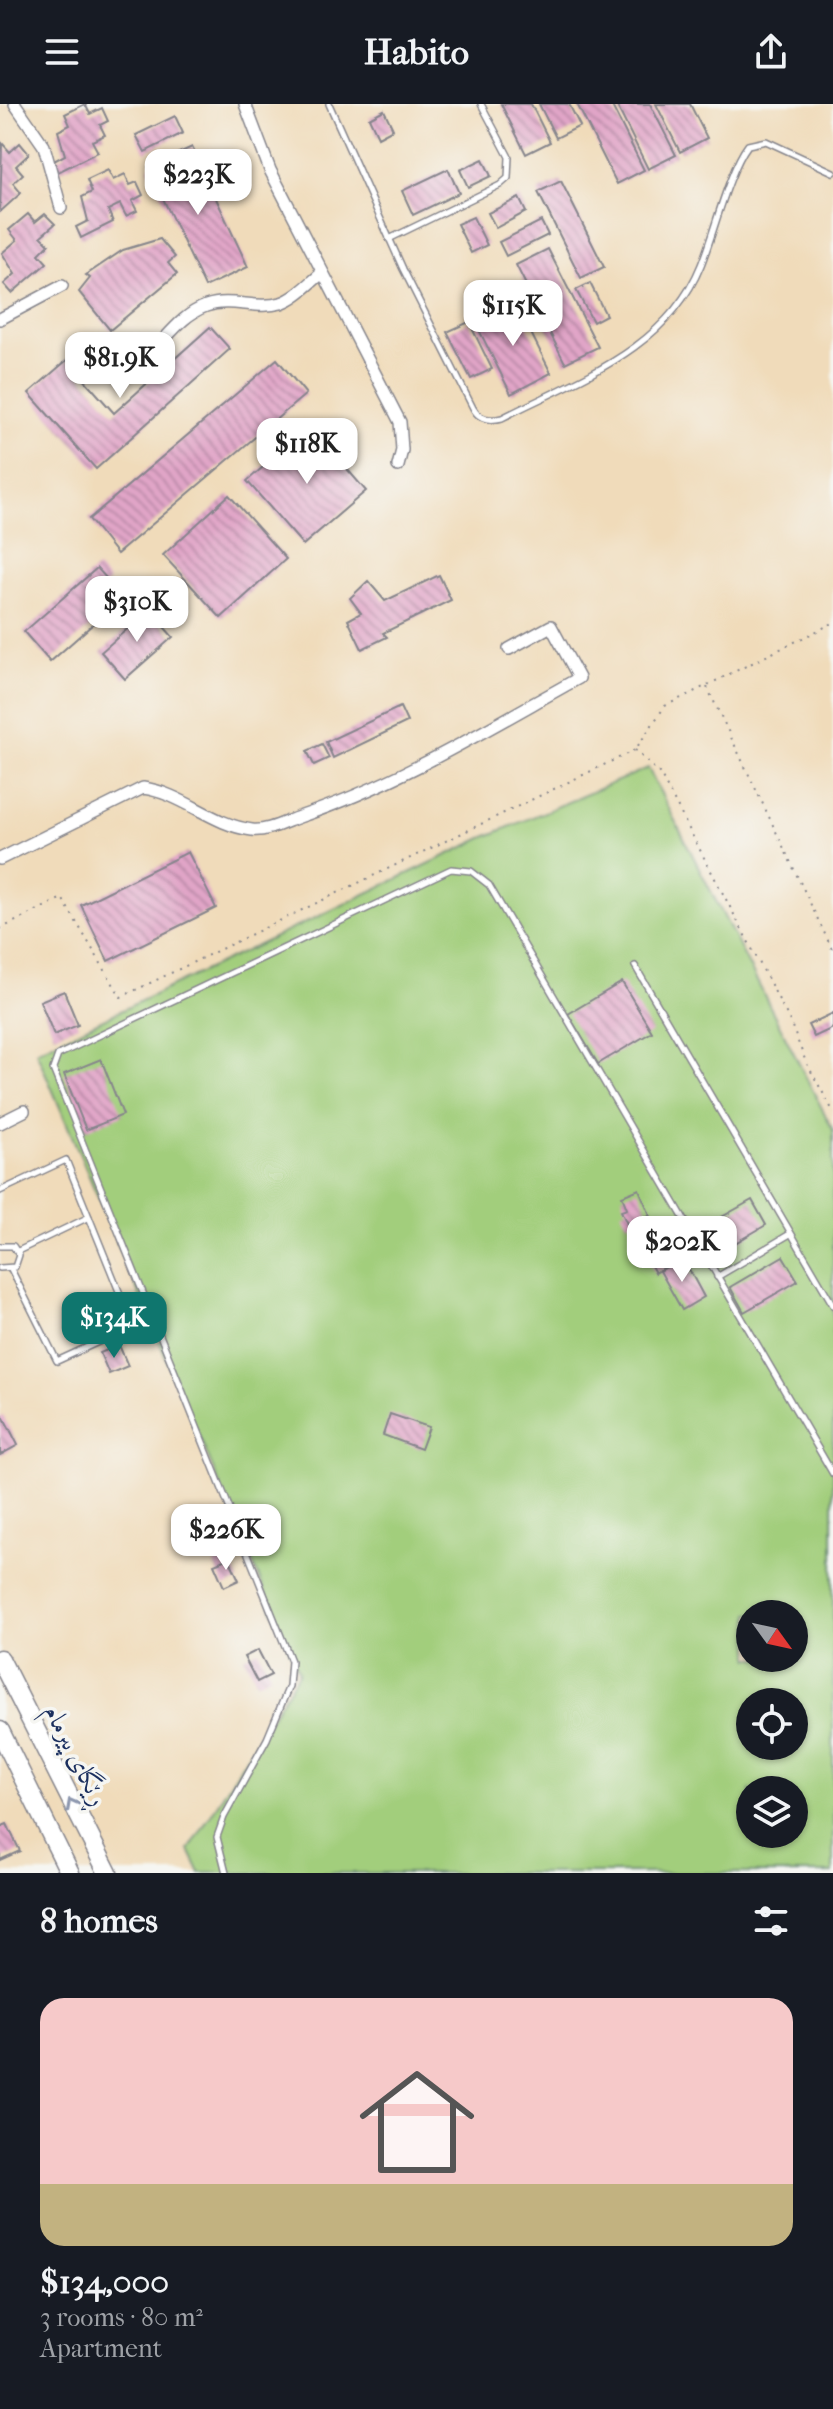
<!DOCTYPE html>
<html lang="en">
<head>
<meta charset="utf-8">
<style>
	body { margin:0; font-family:"IM FELL French Canon",Amiri,serif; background:#242831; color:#f1f3f6; height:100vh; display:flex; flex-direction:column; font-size:30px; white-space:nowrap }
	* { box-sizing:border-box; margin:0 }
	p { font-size:26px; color:#9ea1a6 }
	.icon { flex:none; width:44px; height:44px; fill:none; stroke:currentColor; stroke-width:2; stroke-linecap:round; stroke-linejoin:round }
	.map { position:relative; height:1769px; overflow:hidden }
	.panel { display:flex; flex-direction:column; background:#171b24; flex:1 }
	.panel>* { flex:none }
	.needle { width:52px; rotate:123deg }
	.tools { position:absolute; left:736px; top:1496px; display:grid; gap:16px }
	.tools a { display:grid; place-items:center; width:72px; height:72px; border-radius:50%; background:#171b24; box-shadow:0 2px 6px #0004; font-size:40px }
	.price { position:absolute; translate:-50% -68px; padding:0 18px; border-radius:16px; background:#fff; color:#222; font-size:26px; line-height:52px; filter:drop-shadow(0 2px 4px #0008) }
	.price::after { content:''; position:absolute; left:50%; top:48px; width:24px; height:18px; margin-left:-12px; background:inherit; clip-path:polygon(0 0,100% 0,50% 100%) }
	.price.selected { background:#0f766e; color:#fff }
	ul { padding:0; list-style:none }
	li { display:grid; align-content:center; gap:16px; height:424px; padding:0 40px }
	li+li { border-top:2px solid #363941 }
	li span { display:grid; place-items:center; height:248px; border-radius:24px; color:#555 }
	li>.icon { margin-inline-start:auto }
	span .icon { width:144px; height:144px; fill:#fffc; stroke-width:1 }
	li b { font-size:34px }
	h2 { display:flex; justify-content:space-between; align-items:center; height:96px; padding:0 40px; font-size:34px }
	header { display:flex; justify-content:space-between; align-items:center; height:104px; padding:0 40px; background:#171b24; font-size:36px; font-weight:700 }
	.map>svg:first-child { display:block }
</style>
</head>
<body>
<header><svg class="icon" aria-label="menu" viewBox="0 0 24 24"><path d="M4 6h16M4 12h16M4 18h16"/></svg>Habito<svg class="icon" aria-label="share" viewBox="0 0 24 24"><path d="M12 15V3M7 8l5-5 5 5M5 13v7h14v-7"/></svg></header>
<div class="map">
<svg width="833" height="1769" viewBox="0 0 833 1769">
	<defs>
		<pattern id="building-back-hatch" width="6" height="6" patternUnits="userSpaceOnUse" patternTransform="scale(2)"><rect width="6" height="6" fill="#e1a5c7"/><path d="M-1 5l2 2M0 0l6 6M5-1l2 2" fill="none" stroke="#b687a5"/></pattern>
	</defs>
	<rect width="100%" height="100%" fill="#f6f6f2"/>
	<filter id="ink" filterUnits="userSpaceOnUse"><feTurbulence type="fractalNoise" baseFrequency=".0125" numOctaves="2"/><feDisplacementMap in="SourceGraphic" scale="16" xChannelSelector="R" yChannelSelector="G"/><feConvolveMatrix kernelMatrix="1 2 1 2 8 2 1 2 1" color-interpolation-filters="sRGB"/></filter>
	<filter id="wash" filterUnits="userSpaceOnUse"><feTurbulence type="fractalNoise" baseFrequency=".006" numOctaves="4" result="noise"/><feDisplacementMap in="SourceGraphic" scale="32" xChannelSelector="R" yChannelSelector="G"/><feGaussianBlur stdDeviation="1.8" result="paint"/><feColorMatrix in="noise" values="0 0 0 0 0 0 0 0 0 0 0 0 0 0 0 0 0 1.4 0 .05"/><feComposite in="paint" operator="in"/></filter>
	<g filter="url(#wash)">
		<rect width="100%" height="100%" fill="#f0dbba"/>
		<path fill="#a2ce7b" stroke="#5e7e6c" stroke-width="2" fill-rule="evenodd" d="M648,664L833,1026V1769H200L189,1746L299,1568L36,947L483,734ZM750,1510H794V1554H750ZM750,1598H794V1642H750ZM750,1686H794V1730H750Z"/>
		<g id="blocks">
			<g fill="url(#building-back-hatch)">
				<polygon points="85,0 90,10 102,4 108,17 100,21 105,31 92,37 98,48 58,68 52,58 65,51 58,27 70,21 65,10"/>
				<polygon points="501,0 531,0 550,38 526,50"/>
				<polygon points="539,0 569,0 580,22 556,34"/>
				<polygon points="577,0 611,0 644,66 617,80"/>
				<polygon points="616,0 650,0 676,51 648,65"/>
				<polygon points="656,0 690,0 707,34 680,48"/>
				<polygon points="384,6 393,25 378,33 369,14"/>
				<polygon points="175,12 183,29 145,48 136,31"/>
				<polygon points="2,39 10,48 20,39 29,50 16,62 23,70 13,79 21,89 0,108"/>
				<polygon points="192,43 248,163 205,183 148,63"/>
				<polygon points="483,55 491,72 468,83 460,66"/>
				<polygon points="448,65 459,89 413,111 402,87"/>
				<polygon points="108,66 113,76 125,70 130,81 137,78 143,91 132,97 137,107 126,112 120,100 108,106 113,118 81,134 76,123 88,117 82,93 92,88 87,76"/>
				<polygon points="561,77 604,163 581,174 538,88"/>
				<polygon points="519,94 526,108 496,124 488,109"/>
				<polygon points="28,110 35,118 45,110 55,120 41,132 49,140 39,150 47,159 12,189 4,180 15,170 2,149 17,136 9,126"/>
				<polygon points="473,113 487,141 471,149 457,120"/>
				<polygon points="541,117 548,131 506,152 499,138"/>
				<polygon points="160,135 175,153 168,159 177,170 110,226 79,188 90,174 86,171 123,146"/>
				<polygon points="548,145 598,243 565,259 516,161"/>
				<polygon points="590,179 606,211 593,218 576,186"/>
				<polygon points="515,197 551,269 511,290 475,218"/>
				<polygon points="469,218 492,265 471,275 447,228"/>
				<polygon points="210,223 230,245 96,365 29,289 67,256 114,309"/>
				<polygon points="277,255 306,290 117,450 89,415"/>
				<polygon points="310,322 366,387 303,441 247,377"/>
				<polygon points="229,391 286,455 221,514 163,451"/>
				<polygon points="97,464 109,477 104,482 118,498 50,558 24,528"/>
				<polygon points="439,471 451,496 383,529 387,533 362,545 348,516 361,509 350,494 368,477 385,497"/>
				<polygon points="149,506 173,533 125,575 101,548"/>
				<polygon points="400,603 407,618 333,654 326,638"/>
				<polygon points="322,640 329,654 314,661 307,647"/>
				<polygon points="188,748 216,804 108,857 81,801"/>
				<polygon points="622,878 652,928 598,960 568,910"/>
				<polygon points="64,887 78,921 54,931 40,897"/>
				<polygon points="833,909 833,924 814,933 808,921"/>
				<polygon points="101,955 123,1011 86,1026 64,970"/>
				<polygon points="639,1085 650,1111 627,1120 621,1107 627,1105 622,1092"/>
				<polygon points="752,1096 766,1121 711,1153 697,1127"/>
				<polygon points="650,1111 662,1131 641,1144 630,1124"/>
				<polygon points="666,1136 678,1155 655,1169 644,1149"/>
				<polygon points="783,1152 798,1177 744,1208 730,1183"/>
				<polygon points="683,1154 704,1193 682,1206 660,1167"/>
				<polygon points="119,1241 128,1262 109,1270 100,1249"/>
				<polygon points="390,1310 429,1323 421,1345 383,1331"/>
				<polygon points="3,1312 18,1341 0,1351 0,1314"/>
				<polygon points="229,1454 239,1476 224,1483 214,1460"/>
				<polygon points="258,1546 271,1571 257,1578 244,1553"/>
				<polygon points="7,1720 20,1747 0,1756 0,1723"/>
			</g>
		</g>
	</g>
	<g filter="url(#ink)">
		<use href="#blocks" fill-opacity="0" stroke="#86858c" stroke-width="2"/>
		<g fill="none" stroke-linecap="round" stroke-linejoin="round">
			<g stroke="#86858c" stroke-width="8">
				<g id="service">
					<path d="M329,0L403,165L473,304C479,316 490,317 502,314C578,275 667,246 701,161C714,129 729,66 748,41L766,37L833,68"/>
					<polyline points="389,135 500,81 508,74 509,53 481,0"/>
					<polyline points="635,862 833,1201"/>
					<polyline points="0,1087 66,1056 89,1113"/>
					<polyline points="0,1142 13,1142 19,1151 15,1163 0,1164"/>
					<polyline points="11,1165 57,1257 133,1222 89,1113 18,1147"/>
					<polyline points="717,1173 790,1130"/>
					<polyline points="226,1769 217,1733 224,1713 267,1635 289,1582 291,1557 53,965 58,951 451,765 471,767 489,781 833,1370"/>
				</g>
			</g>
			<g stroke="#86858c" stroke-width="14">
				<g id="minor">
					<polyline points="15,0 44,42 61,104"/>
					<polyline points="245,0 270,66 400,318 402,346 398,362"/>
					<polyline points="0,215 62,182"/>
					<path d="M154,246C170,230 184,210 206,202C231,193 256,206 281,199C296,194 309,180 321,170"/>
					<path d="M0,755L143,684C182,689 212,721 252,726C266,728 285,718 299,713C398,680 487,625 579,574L551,522L509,545"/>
					<polyline points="0,1019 24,1007"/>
				</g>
			</g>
			<g stroke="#86858c" stroke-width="21">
				<g id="trunk">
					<polyline points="0,1555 108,1769"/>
					<polyline points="0,1627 70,1769"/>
				</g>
			</g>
			<g stroke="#86858c" stroke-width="2" stroke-dasharray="2 6" stroke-linecap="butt">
				<polyline points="707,583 833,847"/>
				<polyline points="635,646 660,670 789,915 806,958 833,1007"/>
				<polyline points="0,825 62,794 121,893 635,646 665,602 833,519"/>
			</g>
			<use href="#service" stroke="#fff" stroke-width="5"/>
			<use href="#minor" stroke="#fff" stroke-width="11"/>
			<use href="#trunk" stroke="#fff" stroke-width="18"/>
		</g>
		<defs><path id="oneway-chevron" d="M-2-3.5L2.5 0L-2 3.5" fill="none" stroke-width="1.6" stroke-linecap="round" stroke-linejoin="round" transform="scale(2)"/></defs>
		<use stroke="#8d97ae" href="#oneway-chevron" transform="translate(72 1700) rotate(-118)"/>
	</g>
	<g text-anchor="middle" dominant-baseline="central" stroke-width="7" stroke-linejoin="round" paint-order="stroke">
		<g font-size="26" fill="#1b2f5e" stroke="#f6f6f2">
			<text transform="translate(76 1651) rotate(63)">ڕێگای پیرمام</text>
		</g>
	</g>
</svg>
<div class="tools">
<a><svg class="needle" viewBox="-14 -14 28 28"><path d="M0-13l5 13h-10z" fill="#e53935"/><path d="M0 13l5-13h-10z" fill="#9ea1a6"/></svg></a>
<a><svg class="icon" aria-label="locate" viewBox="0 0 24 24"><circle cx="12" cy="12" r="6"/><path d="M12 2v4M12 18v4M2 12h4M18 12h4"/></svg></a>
<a><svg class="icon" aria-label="layers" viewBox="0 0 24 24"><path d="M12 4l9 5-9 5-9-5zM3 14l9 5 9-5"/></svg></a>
</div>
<b class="price" style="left:198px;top:113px">$223K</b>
<b class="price" style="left:513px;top:244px">$115K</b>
<b class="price" style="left:120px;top:296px">$81.9K</b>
<b class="price" style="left:307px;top:382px">$118K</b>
<b class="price" style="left:137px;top:540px">$310K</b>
<b class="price" style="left:682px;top:1180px">$202K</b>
<b class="price selected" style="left:114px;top:1256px">$134K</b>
<b class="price" style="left:226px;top:1468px">$226K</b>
</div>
<section class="panel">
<h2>8 homes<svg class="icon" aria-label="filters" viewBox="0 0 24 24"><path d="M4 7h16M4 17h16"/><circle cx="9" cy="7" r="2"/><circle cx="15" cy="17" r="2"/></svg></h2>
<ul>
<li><span style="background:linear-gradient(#f6c9c9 75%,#c2b280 0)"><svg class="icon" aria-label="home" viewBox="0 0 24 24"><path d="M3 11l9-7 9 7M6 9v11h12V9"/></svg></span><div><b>$134,000</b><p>3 rooms · 80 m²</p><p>Apartment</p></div></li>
</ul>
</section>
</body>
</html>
